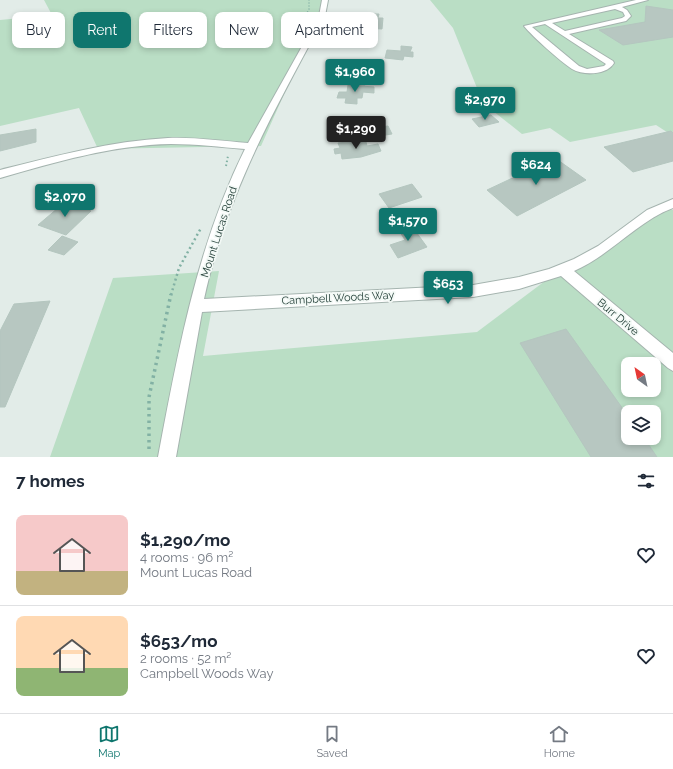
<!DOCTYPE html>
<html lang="en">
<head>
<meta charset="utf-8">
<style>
	body { margin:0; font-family:Raleway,sans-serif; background:#f6f6f7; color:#1f2937; height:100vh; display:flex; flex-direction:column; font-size:15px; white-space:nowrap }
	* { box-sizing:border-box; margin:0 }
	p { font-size:13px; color:#747a83 }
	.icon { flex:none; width:22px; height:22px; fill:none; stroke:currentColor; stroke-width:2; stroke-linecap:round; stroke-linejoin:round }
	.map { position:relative; height:457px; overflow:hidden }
	.details { display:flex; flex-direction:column; background:#fff; flex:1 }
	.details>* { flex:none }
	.banner { position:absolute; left:12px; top:12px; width:400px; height:36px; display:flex; gap:8px }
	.needle { width:26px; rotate:327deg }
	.tools { position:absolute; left:621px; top:357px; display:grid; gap:8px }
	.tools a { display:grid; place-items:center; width:40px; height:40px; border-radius:8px; background:#fff; box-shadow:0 2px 6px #0003; font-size:20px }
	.price { position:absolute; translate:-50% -34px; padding:0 9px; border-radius:4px; background:#0f766e; color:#fff; font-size:13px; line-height:26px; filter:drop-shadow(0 1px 2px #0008) }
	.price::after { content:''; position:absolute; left:50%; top:24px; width:12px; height:9px; margin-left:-6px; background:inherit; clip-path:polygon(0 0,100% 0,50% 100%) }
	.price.active { background:#222; color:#fff }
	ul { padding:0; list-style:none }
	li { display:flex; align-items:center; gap:12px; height:100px; padding:0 16px }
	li+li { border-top:1px solid #e0e1e3 }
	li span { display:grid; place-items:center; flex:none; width:112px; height:80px; border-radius:8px; color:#555 }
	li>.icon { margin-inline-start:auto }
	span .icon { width:48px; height:48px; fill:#fffc; stroke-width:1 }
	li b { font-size:17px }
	h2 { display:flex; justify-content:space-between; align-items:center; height:48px; padding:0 16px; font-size:17px }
	.chip { padding:0 14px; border-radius:8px; background:#fff; box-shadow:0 2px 6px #0003; font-size:14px; line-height:36px }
	.chip.active { background:#0f766e; color:#fff }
	.menu { display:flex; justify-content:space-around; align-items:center; height:56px; border-top:1px solid #e0e1e3; background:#fff; font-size:11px; color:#747a83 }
	.menu a { display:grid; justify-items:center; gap:2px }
	.menu .active { color:#0f766e }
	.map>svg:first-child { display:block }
</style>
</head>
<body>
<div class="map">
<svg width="673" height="457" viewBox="0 0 673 457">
	<rect width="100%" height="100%" fill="#e2ece8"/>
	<g fill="#badec5" fill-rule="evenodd">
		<polygon points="44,0 324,0 325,2 261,146 98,149 79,108 0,126 0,20 52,15"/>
		<polygon points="430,0 673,0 673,136 656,125 570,142 550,128 522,134 483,103 453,28"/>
		<path d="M663,207L673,210V457H50L113,278L219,271L203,356L477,332L561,269ZM628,364H654V390H628ZM628,412H654V438H628Z"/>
	</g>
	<g fill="#b7c7c1" stroke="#b4c6bf">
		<polygon points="646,6 673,10 673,37 623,45 599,30 645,22"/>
		<polygon points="368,14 379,14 378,18 383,18 382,29 364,28 364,25 366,25"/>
		<polygon points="401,46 412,47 410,52 413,52 413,57 404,56 403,60 385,58 387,50 401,51"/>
		<polygon points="350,78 366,79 365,85 349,84"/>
		<polygon points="348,85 374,87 374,93 363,92 362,98 357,98 357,104 345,103 346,98 337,98 339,92 347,92"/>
		<polygon points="491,115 499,122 479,127 472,119"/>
		<polygon points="388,126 392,134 379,136 374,128"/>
		<polygon points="36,129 36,142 0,151 0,135"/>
		<polygon points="671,131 673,133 673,161 633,172 604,147"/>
		<polygon points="356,141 356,143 366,142 367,146 378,144 381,151 361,157 342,159 341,153 335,154 334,149 340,148 338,143"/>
		<polygon points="555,158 586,180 517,216 487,190"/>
		<polygon points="412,184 422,197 389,208 379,194"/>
		<polygon points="65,202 91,211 66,235 38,225"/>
		<polygon points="411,225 427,247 398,258 390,245 405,240 398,229"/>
		<polygon points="62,236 78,242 64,255 48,250"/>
		<polygon points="50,301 5,407 0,407 0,331 14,304"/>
		<polygon points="566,329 628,416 628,438 644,438 657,457 591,457 520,343"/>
	</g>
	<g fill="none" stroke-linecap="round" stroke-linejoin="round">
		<g stroke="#a5b4af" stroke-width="2">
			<g id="minor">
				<path d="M322,0H328L325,16C274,111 227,192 204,299L473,285L519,277L549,269L574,259L598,246L647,210L673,199V208C636,222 611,255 574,271L673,353V371L668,368L561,276L519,289L473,297L202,312L176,457H158C178,351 197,246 245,149C220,147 196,144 171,144C113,145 56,162 0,178V170C55,156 111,141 168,138C195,137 221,141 248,143L319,16Z"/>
				<path d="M636,0H648L622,7L627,10L631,16L626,21L569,34L613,61L614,63C607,75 584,76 572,69C560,61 533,37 524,26ZM615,9L623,12L625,16L622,18L565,31L552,23ZM545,24L606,64L604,66L587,69L579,66L532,27Z"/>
			</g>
		</g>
		<polyline stroke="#82b1a4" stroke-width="1.5" stroke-dasharray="1 2" stroke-linecap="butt" points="298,31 309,9 309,0"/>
		<polyline stroke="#82b1a4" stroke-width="2" stroke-dasharray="1.5 2.5" stroke-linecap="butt" points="226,166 228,156"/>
		<polyline stroke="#82b1a4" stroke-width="2.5" stroke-dasharray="2 3" stroke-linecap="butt" points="171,295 179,268 201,228"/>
		<polyline stroke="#82b1a4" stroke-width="3.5" stroke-dasharray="2.5 4" stroke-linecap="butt" points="149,449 149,397 171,294"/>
		<use href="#minor" fill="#fff" fill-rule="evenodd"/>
	</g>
	<g text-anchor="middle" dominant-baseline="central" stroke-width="3.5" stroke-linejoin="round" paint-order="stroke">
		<g font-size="11" fill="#223e37" stroke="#f3f9f6">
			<text transform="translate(219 232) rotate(-72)">Mount Lucas Road</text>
			<text transform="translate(338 298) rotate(-3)">Campbell Woods Way</text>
			<text transform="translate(618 317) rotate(40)">Burr Drive</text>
		</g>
	</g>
</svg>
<div class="tools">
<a><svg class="needle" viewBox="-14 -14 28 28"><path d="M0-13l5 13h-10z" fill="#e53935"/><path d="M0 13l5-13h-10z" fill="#747a83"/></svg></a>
<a><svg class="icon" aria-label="layers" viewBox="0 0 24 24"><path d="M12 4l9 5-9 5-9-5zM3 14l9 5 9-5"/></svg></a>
</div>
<b class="price" style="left:355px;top:93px">$1,960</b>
<b class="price" style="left:485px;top:121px">$2,970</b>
<b class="price active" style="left:356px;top:150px">$1,290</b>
<b class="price" style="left:536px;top:186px">$624</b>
<b class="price" style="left:65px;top:218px">$2,070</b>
<b class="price" style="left:408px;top:242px">$1,570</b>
<b class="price" style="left:448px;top:305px">$653</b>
<div class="banner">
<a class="chip">Buy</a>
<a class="chip active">Rent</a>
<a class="chip">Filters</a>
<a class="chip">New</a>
<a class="chip">Apartment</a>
</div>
</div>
<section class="details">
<h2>7 homes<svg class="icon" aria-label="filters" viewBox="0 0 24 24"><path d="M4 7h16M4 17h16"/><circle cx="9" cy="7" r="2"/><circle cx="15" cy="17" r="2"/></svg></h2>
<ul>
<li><span style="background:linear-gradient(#f6c9c9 70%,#c2b280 0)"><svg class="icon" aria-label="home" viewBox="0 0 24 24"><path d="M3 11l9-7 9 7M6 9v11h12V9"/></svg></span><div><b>$1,290/mo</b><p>4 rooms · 96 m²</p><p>Mount Lucas Road</p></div><svg class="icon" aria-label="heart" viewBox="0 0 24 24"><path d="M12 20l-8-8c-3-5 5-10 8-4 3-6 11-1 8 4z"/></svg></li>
<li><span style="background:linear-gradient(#ffd9b3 65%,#8fb573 0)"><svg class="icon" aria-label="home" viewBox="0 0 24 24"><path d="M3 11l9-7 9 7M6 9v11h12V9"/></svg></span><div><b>$653/mo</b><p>2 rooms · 52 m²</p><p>Campbell Woods Way</p></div><svg class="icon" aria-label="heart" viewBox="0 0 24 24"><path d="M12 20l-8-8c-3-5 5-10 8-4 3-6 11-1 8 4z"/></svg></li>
</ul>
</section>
<nav class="menu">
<a class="active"><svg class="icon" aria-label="map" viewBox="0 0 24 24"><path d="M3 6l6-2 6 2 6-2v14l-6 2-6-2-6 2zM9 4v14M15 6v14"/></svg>Map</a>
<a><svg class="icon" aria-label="saved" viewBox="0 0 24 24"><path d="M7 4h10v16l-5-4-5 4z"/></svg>Saved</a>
<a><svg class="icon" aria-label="home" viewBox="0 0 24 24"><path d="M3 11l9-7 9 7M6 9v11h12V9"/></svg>Home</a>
</nav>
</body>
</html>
